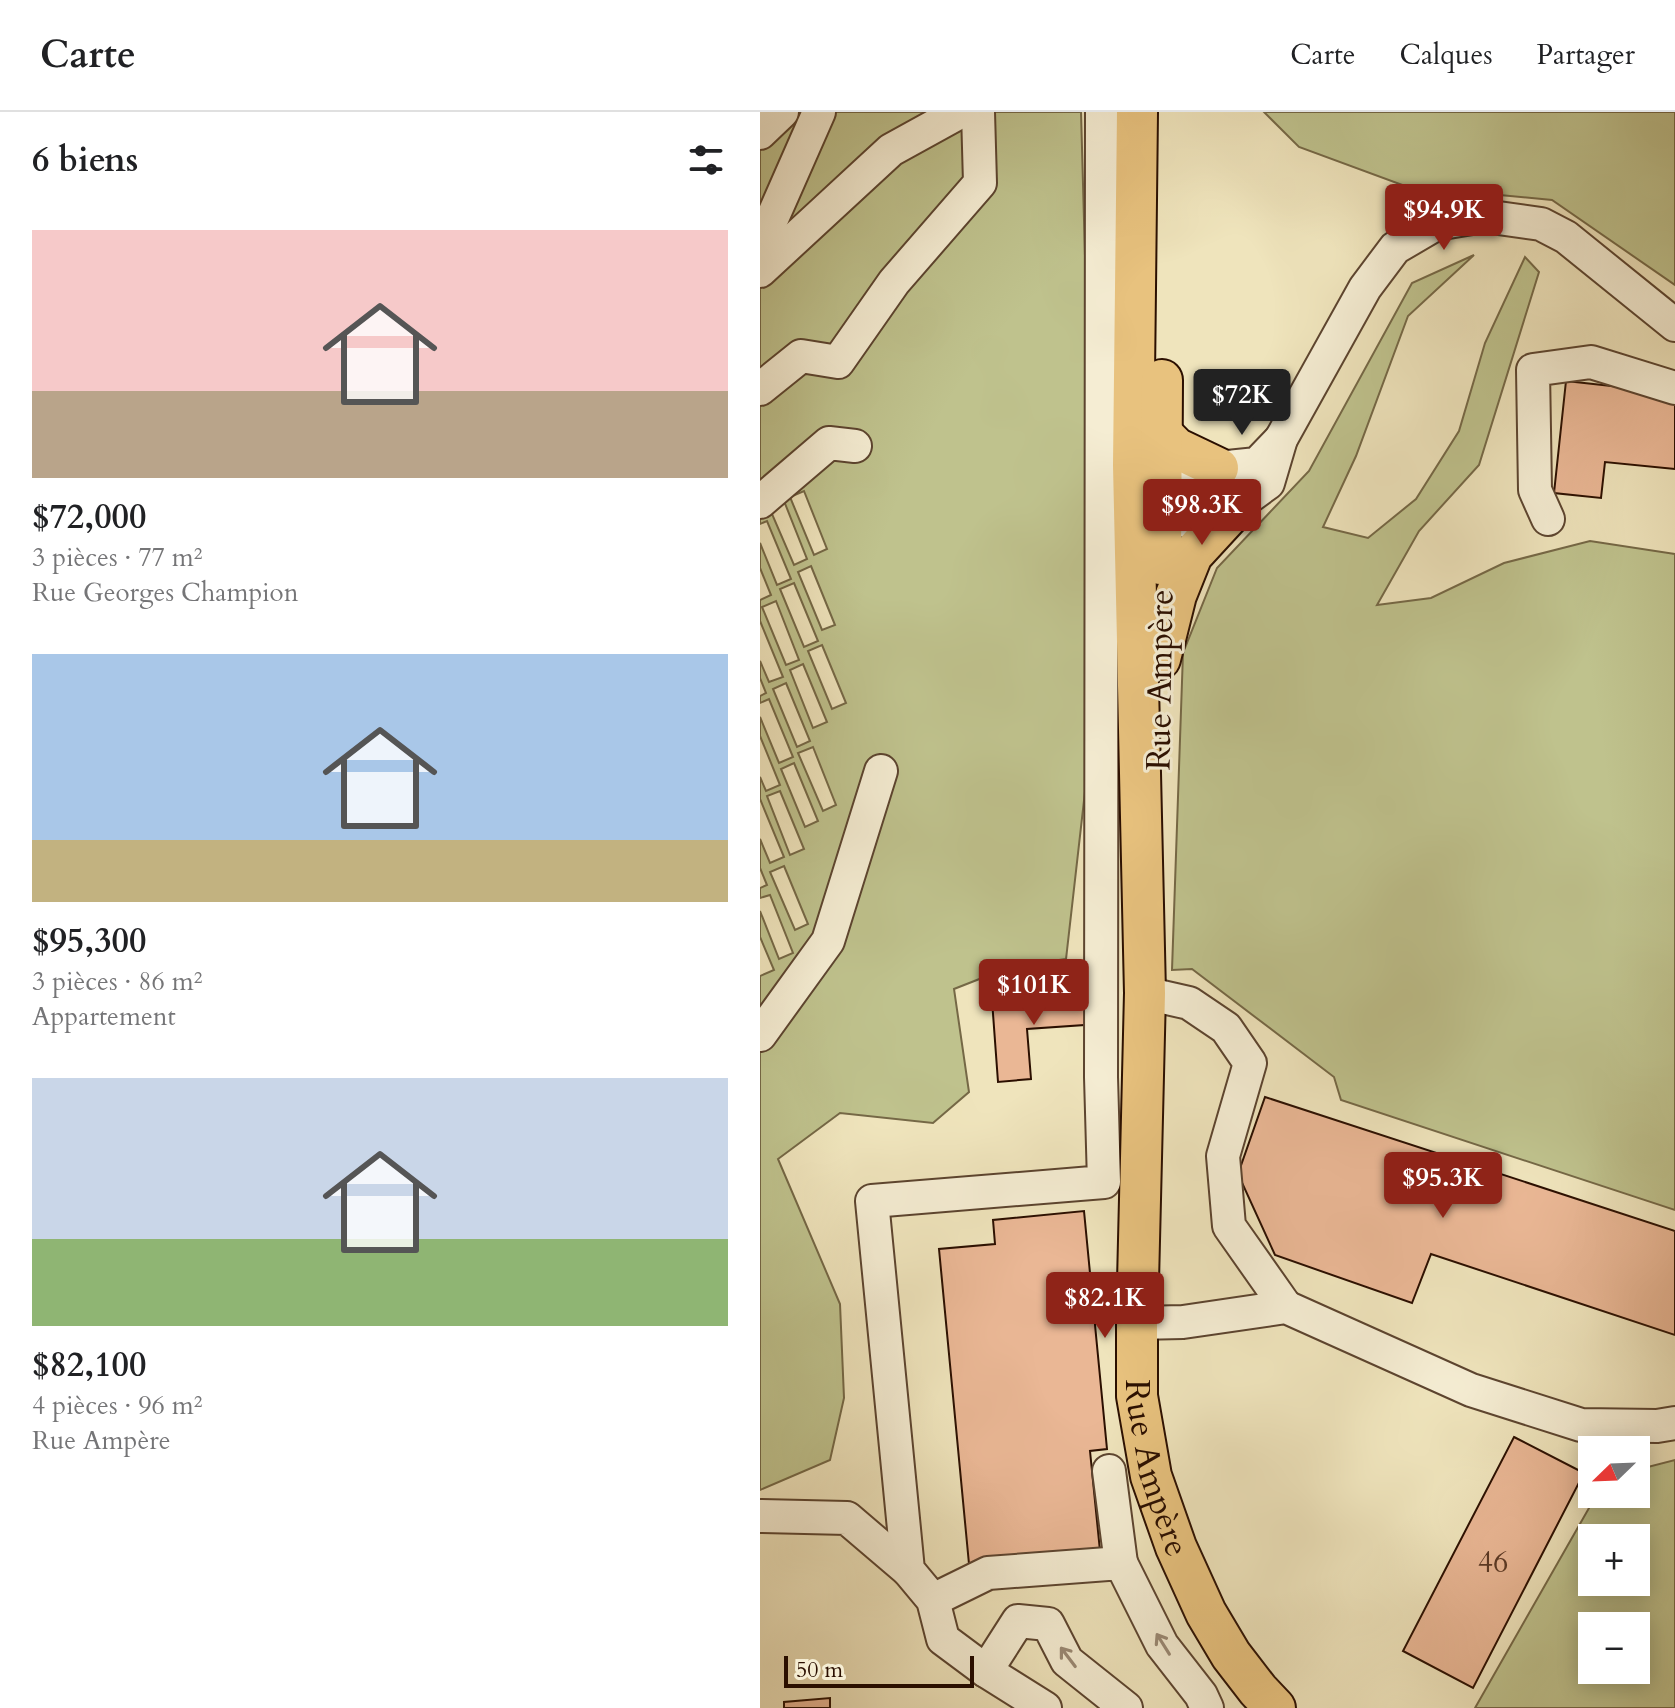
<!DOCTYPE html>
<html lang="fr">
<head>
<meta charset="utf-8">
<style>
	body { margin:0; font-family:Cardo,serif; background:#f2f2f2; color:#202124; height:100vh; display:flex; flex-direction:column; font-size:30px; white-space:nowrap }
	* { box-sizing:border-box; margin:0 }
	p { font-size:26px; color:#757577 }
	.icon { flex:none; width:44px; height:44px; fill:none; stroke:currentColor; stroke-width:2; stroke-linecap:round; stroke-linejoin:round }
	.map { position:relative; flex:1; overflow:hidden }
	.details { display:flex; flex-direction:column; background:#fff; width:760px }
	.details>* { flex:none }
	.needle { width:52px; rotate:247deg }
	.controls { position:absolute; left:818px; top:1324px; display:grid; gap:16px }
	.controls a { display:grid; place-items:center; width:72px; height:72px; border-radius:0px; background:#fff; box-shadow:0 4px 20px #0003; font-size:40px }
	.scale { position:absolute; left:24px; bottom:20px; width:190px; box-sizing:border-box; padding-left:8px; border:4px solid #2b0f00; border-top:0; font-size:22px; line-height:28px; white-space:nowrap; color:#2b0f00; -webkit-text-stroke:6px #f5edd3; paint-order:stroke }
	.price { position:absolute; translate:-50% -68px; padding:0 18px; border-radius:8px; background:#8f2418; color:#fff; font-size:26px; line-height:52px; filter:drop-shadow(0 2px 4px #0008) }
	.price::after { content:''; position:absolute; left:50%; top:48px; width:24px; height:18px; margin-left:-12px; background:inherit; clip-path:polygon(0 0,100% 0,50% 100%) }
	.price.selected { background:#222; color:#fff }
	ul { padding:0; list-style:none }
	li { display:grid; align-content:center; gap:16px; height:424px; padding:0 32px }
	li span { display:grid; place-items:center; height:248px; border-radius:0px; color:#555 }
	li>.icon { margin-inline-start:auto }
	span .icon { width:144px; height:144px; fill:#fffc; stroke-width:1 }
	li b { font-size:34px }
	h2 { display:flex; justify-content:space-between; align-items:center; height:96px; padding:0 32px; font-size:34px }
	header { display:flex; align-items:center; gap:48px; box-sizing:border-box; height:112px; padding:0 40px; background:#fff; border-bottom:2px solid #e0e0e0 }
	header strong { font-size:38px }
	nav { display:flex; gap:44px; margin-inline-start:auto; font-size:28px }
	main { display:flex; flex:1; min-height:0 }
	.map>svg:first-child { display:block }
</style>
</head>
<body>
<header>
<strong>Carte</strong>
<nav><a>Carte</a><a>Calques</a><a>Partager</a></nav>
</header>
<main>
<section class="details">
<h2>6 biens<svg class="icon" aria-label="filters" viewBox="0 0 24 24"><path d="M4 7h16M4 17h16"/><circle cx="9" cy="7" r="2"/><circle cx="15" cy="17" r="2"/></svg></h2>
<ul>
<li><span style="background:linear-gradient(#f6c9c9 65%,#b9a48a 0)"><svg class="icon" aria-label="home" viewBox="0 0 24 24"><path d="M3 11l9-7 9 7M6 9v11h12V9"/></svg></span><div><b>$72,000</b><p>3 pièces · 77 m²</p><p>Rue Georges Champion</p></div></li>
<li><span style="background:linear-gradient(#a9c7e8 75%,#c2b280 0)"><svg class="icon" aria-label="home" viewBox="0 0 24 24"><path d="M3 11l9-7 9 7M6 9v11h12V9"/></svg></span><div><b>$95,300</b><p>3 pièces · 86 m²</p><p>Appartement</p></div></li>
<li><span style="background:linear-gradient(#c9d6e8 65%,#8fb573 0)"><svg class="icon" aria-label="home" viewBox="0 0 24 24"><path d="M3 11l9-7 9 7M6 9v11h12V9"/></svg></span><div><b>$82,100</b><p>4 pièces · 96 m²</p><p>Rue Ampère</p></div></li>
</ul>
</section>
<div class="map">
<svg width="915" height="1596" viewBox="0 0 915 1596">
	<rect width="100%" height="100%" fill="#efe4bc"/>
	<filter id="stains"><feTurbulence type="fractalNoise" baseFrequency=".0025" numOctaves="4"/><feColorMatrix values="0 0 0 0 .2 0 0 0 0 .09 0 0 0 0 .02 0 0 0 .5 -.17"/></filter>
	<radialGradient id="worn" r=".72"><stop offset=".6" stop-color="#630" stop-opacity="0"/><stop offset="1" stop-color="#630" stop-opacity=".3"/></radialGradient>
	<g fill="#bfc28d" stroke="#756846" stroke-width="2" fill-rule="evenodd">
		<path d="M0,0H321L337,574L306,847L250,855L194,877L209,980L173,1011L80,1001L18,1047L80,1192L84,1286L70,1348L0,1378V864L14,858L0,825V799L19,847L33,841L10,783L0,786V776L7,773L0,756V727L10,751L24,745L0,687V665L6,679L20,673L0,624V605L19,651L33,645L9,587L0,591V584L6,581L0,566V549L9,570L23,565L0,509V488L11,483L0,456V431L17,473L31,467L7,409L0,412ZM44,379L67,437L54,443L30,385ZM24,389L47,447L34,453L9,395ZM51,454L75,513L62,518L38,460ZM34,471L58,529L44,535L20,477ZM16,489L39,548L26,553L2,495ZM62,533L86,591L72,597L48,539ZM43,552L67,610L53,616L30,558ZM26,571L50,629L37,635L13,577ZM53,635L76,693L63,699L38,641ZM34,651L58,709L45,715L21,657ZM20,679L44,737L30,743L7,684ZM24,754L48,812L35,818L10,760Z"/>
		<polygon points="504,0 915,0 915,173 792,88 645,74 539,35"/>
		<polygon points="714,143 648,204 596,344 563,415 608,426 656,387 699,319 725,231 765,145 779,160 719,353 659,419 617,493 671,486 744,451 830,429 915,442 915,1098 581,988 574,965 432,857 412,858 423,541 457,456 549,359 652,171"/>
		<path d="M915,1348V1596H715L837,1382H876V1358ZM832,1426H876V1470H832ZM832,1514H876V1558H832Z"/>
	</g>
	<g fill="#eab795" stroke="#2b0f00" stroke-width="2">
		<polygon points="806,269 915,281 915,357 845,350 841,386 794,381"/>
		<polygon points="336,881 339,912 267,917 271,967 238,970 232,888"/>
		<polygon points="505,985 915,1119 915,1223 671,1142 652,1191 515,1143 478,1062"/>
		<polygon points="324,1099 347,1337 330,1339 340,1439 209,1452 179,1137 235,1132 233,1108"/>
		<polygon points="754,1325 824,1361 713,1576 643,1539"/>
		<polygon points="70,1586 70,1596 24,1596 24,1590"/>
	</g>
	<g fill="none" stroke-linecap="round" stroke-linejoin="round">
		<g stroke="#5c442f" stroke-width="36">
			<g id="minor">
				<polyline points="0,21 22,0"/>
				<polyline points="0,134 59,0"/>
				<polyline points="0,159 131,38 200,0"/>
				<polyline points="0,277 41,244 78,250 134,170 220,71 218,0"/>
				<polyline points="387,389 387,394 401,404 416,409 445,406 478,393 508,371 521,327 605,176 635,136 676,112 724,104 781,112 806,125 915,213"/>
				<polyline points="0,390 69,331 95,334"/>
				<polyline points="387,394 394,383 403,376 458,356 497,352 521,327"/>
				<polyline points="788,407 775,378 773,258 831,250 915,276"/>
				<polyline points="385,881 429,891 466,916 490,951 463,1044 469,1114 526,1195"/>
				<polyline points="0,923 68,829 121,659"/>
				<polyline points="377,1211 423,1210 526,1195 711,1278 821,1313 897,1314 915,1311"/>
				<polyline points="349,1359 361,1451"/>
				<polyline points="0,1404 87,1406 148,1458"/>
				<polyline points="173,1488 228,1461 361,1451 402,1533 441,1583 447,1596"/>
				<polyline points="226,1559 258,1509 288,1512 307,1549 366,1596"/>
				<polyline points="285,1596 226,1559 183,1527 173,1488 148,1458 112,1089 344,1070 341,965 342,0"/>
			</g>
		</g>
		<g stroke="#2b0f00" stroke-width="44">
			<g id="major">
				<path id="s1" d="M377,0L373,353L385,881L377,1211V1284L391,1364L416,1435L446,1501L471,1543L498,1578L515,1596"/>
				<polyline points="401,321 416,336 458,356"/>
				<polyline points="401,452 402,268"/>
				<polyline points="400,547 416,483 432,443 478,393"/>
			</g>
		</g>
		<use href="#minor" stroke="#f5edd3" stroke-width="32"/>
		<use href="#major" stroke="#e8c27e" stroke-width="40"/>
	</g>
	<defs><path id="oneway-shaft" d="M-6 0H5M1.5-3L5.5 0L1.5 3" fill="none" stroke-width="1.6" stroke-linecap="round" stroke-linejoin="round" transform="scale(2)"/></defs>
	<g stroke="#9a8974">
		<use href="#oneway-shaft" transform="translate(403 1532) rotate(-122)"/>
		<use href="#oneway-shaft" transform="translate(308 1545) rotate(-127)"/>
	</g>
	<g text-anchor="middle" dominant-baseline="central" stroke-width="6" stroke-linejoin="round" paint-order="stroke">
		<g font-size="30" fill="#5b3925">
			<text x="733" y="1450">46</text>
		</g>
		<g font-size="34" fill="#2b0f00" stroke="#f5edd3">
			<text transform="translate(400 568) rotate(-89)">Rue Ampère</text>
			<text stroke="none"><textPath href="#s1" startOffset="1358">Rue Ampère</textPath></text>
		</g>
	</g>
	<rect width="100%" height="100%" filter="url(#stains)"/>
	<rect width="100%" height="100%" fill="url(#worn)"/>
</svg>
<div class="controls">
<a><svg class="needle" viewBox="-14 -14 28 28"><path d="M0-13l5 13h-10z" fill="#e53935"/><path d="M0 13l5-13h-10z" fill="#757577"/></svg></a>
<a>+</a>
<a>−</a>
</div>
<div class="scale">50 m</div>
<b class="price" style="left:684px;top:140px">$94.9K</b>
<b class="price selected" style="left:482px;top:325px">$72K</b>
<b class="price" style="left:442px;top:435px">$98.3K</b>
<b class="price" style="left:274px;top:915px">$101K</b>
<b class="price" style="left:683px;top:1108px">$95.3K</b>
<b class="price" style="left:345px;top:1228px">$82.1K</b>
</div>
</main>
</body>
</html>
